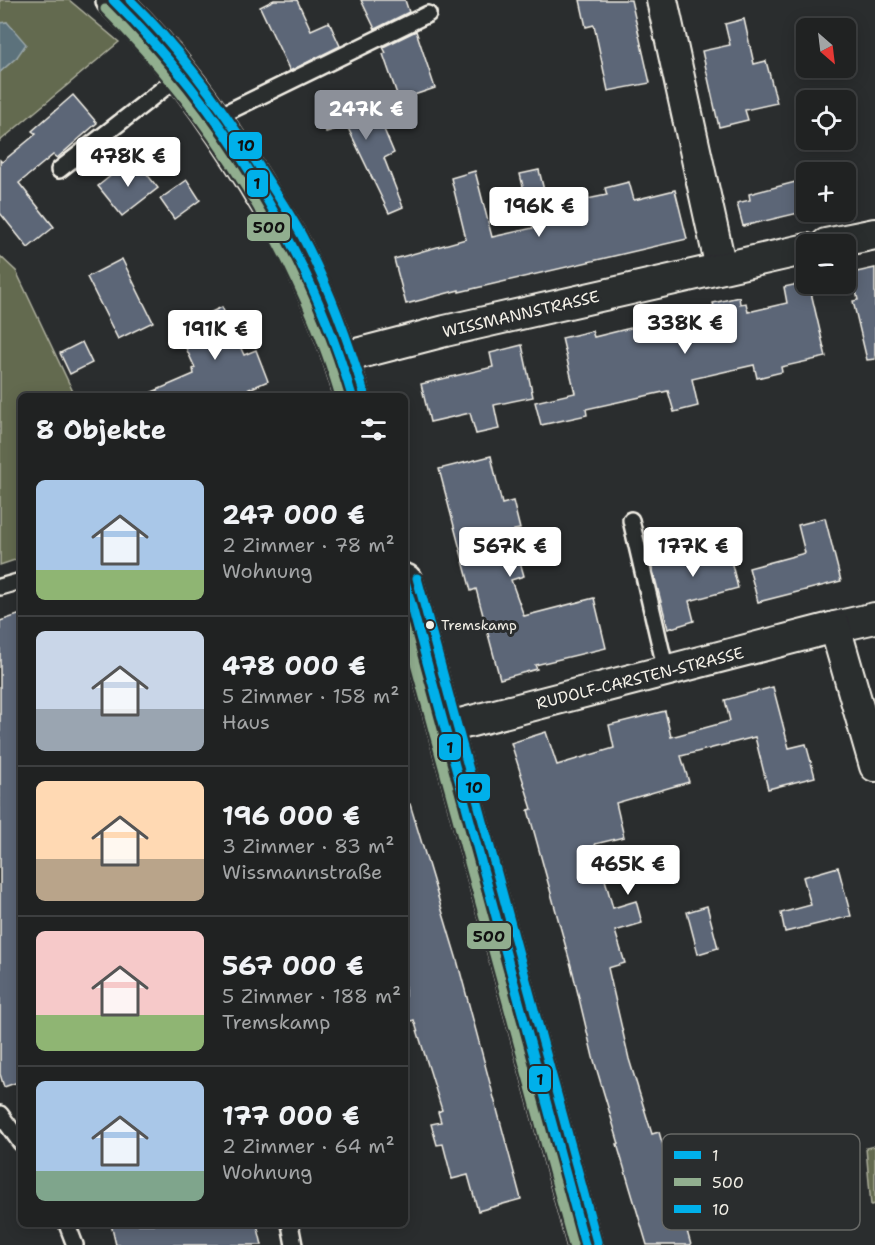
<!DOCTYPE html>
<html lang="de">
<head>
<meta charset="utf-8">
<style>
	body { margin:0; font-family:"Shantell Sans",sans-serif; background:#282a2a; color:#f1f3f6; height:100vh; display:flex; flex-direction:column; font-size:22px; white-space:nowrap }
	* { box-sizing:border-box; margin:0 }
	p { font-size:20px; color:#a2a4a5 }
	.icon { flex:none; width:33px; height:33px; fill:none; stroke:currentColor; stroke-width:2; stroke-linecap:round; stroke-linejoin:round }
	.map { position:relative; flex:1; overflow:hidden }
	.panel { position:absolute; left:18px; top:393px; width:390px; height:834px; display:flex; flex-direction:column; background:#202222; border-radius:9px; box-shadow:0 3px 15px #0003,0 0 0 2px #3d3f40 }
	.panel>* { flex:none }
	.needle { width:39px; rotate:152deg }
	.buttons { position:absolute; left:796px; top:18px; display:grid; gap:12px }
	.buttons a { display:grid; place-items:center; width:60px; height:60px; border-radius:9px; background:#202222; box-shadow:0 3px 15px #0003,0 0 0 2px #3d3f40; font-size:30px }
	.price { position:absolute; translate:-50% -51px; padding:0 14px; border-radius:6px; background:#fff; color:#222; font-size:20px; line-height:39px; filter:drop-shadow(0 2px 3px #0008) }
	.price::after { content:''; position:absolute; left:50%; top:36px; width:18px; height:14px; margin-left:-9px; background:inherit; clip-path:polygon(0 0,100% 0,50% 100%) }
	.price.active { background:#8c9099; color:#fff }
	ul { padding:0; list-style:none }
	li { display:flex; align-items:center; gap:18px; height:150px; padding:0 18px }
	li+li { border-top:2px solid #3d3f40 }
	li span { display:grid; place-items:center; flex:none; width:168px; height:120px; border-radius:9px; color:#555 }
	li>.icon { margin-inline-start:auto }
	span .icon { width:72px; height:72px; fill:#fffc; stroke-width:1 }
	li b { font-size:26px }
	h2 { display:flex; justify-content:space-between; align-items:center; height:72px; padding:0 18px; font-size:26px }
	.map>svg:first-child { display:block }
</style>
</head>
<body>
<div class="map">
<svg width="875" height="1245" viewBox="0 0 875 1245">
	<rect width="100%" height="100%" fill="#2a2d2e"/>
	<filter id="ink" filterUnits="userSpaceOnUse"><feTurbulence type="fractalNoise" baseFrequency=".0167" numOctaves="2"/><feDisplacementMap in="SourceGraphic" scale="12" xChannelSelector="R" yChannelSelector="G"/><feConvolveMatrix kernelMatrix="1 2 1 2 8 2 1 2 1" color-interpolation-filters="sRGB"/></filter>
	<g filter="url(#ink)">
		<g fill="#646a4f" stroke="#acae9c" stroke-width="1.5">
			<polygon points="0,0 69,0 119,42 0,141 0,72 17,57 7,22 0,23"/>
			<polygon points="0,256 16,271 75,396 21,396 21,558 0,565"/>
			<polygon points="875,1146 875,1204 871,1205 866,1148"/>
		</g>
		<polygon fill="#5b727c" stroke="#98a5a7" stroke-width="1.5" points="7,22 26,44 17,57 0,72 0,23"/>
		<g fill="#5c6677" stroke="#f4f1e8" stroke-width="1.5">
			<polygon points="274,0 297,0 311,30 329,22 340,46 290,71 260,7"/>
			<polygon points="361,0 405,0 409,12 375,29"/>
			<polygon points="580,0 631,0 650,83 608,91 594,25 586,27"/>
			<polygon points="744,19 754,64 766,61 777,103 745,110 748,120 719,127 702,51 730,45 725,24"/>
			<polygon points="416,31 435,88 399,100 383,54 386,53 383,47"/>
			<polygon points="369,94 394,153 384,158 403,207 389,213 347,126 326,132 320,106"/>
			<polygon points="73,95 97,123 57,158 53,155 19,183 54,227 28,248 0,213 0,160 2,162 36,134 32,131"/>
			<polygon points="128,162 133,169 139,164 158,188 122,216 98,186"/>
			<polygon points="539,170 548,207 607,195 605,188 629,182 634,200 675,190 687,239 459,292 459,290 406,304 394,259 466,239 451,178 475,171 492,237 533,228 520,174"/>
			<polygon points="807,179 807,211 743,226 737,203 750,200 749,194"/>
			<polygon points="187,180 200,200 174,219 160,199"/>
			<polygon points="122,259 153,322 118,339 87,277"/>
			<polygon points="875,268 875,359 867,360 853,301 858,300 852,273"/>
			<polygon points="807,282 809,284 826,357 781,367 782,372 757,378 754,365 692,379 698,406 674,412 668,391 586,409 587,415 541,425 535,402 575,393 562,338 592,331 594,337 643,325 642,320 667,313 670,324 678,322 683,340 720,332 713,303 739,297 740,304 746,303 748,312 787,303 784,287"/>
			<polygon points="222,307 244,355 256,350 268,381 233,396 143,396 194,374 193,369 195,368 177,328"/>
			<polygon points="82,342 92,363 70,374 60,353"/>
			<polygon points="522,345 533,397 494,405 499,429 476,434 470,413 430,422 421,384 493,367 490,353"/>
			<polygon points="491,456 502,504 513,501 520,529 514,530 516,540 514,541 524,576 511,580 524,616 594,598 606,648 535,665 537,669 500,679 476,589 471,591 439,469"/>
			<polygon points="825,518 841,581 758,602 749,568 805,553 798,525"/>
			<polygon points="724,534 738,588 689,601 694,621 668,629 651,563 688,553 685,544"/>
			<polygon points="21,614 21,1081 4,1087 0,1074 0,621"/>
			<polygon points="773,687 789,748 806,744 815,777 768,789 755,737 681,756 689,782 616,803 624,837 595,844 613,908 636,901 642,923 615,931 625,963 608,968 629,1059 652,1134 659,1132 691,1245 647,1245 617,1144 619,1144 593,1057 573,973 528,810 532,809 511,743 546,732 557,765 614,748 609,725 665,711 671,737 730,721 725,700"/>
			<polygon points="410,804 457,960 521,1199 478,1211 468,1175 452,1179 443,1144 437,1145 431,1124 441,1122 438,1112 442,1110 414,1020 405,1023 405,805"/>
			<polygon points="838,867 851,916 785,932 781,913 811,905 803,877"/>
			<polygon points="707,906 718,948 698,954 687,912"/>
			<polygon points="111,1224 257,1224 262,1245 116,1245"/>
		</g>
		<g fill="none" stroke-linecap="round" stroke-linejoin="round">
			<g stroke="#f4f1e8" stroke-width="20">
				<g id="service">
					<polyline points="215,118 428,14"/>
					<polyline points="59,170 182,74"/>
					<polyline points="631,520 666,671"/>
					<polyline points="0,587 21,581"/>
					<polyline points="0,1114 21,1143"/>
					<polyline points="67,1224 75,1245"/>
					<polyline points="290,1224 294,1245"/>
				</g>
			</g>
			<g stroke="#f4f1e8" stroke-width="34">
				<g id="minor">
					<polyline points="662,0 721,268"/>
					<polyline points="826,244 875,234"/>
					<polyline points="341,358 445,331 807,249"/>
					<polyline points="835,627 875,618"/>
					<polyline points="445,728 835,627 875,766"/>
				</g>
			</g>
			<g stroke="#f4f1e8" stroke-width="38">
				<g id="primary">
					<path d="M113,0C170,54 215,117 256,184C268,205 283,225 294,247C317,294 338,345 352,396"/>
					<polyline points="405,581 585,1245"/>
				</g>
			</g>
			<use href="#service" stroke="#2a2d2e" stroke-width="15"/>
			<use href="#minor" stroke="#2a2d2e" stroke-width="30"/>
			<use href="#primary" stroke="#2a2d2e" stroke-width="33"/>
			<g stroke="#2a2d2e" stroke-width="14">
				<g id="bus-1">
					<path d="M113,0C222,108 309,249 352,396"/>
					<polyline points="405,581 585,1245"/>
				</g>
			</g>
			<g stroke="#2a2d2e" stroke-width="14">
				<g id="bus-2">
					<path d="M105,9C210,113 298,253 340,396"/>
					<polyline points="405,627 573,1245"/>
				</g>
			</g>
			<g stroke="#2a2d2e" stroke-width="14">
				<g id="bus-3">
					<path d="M130,0C180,49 221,106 259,166C273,189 289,212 302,236C328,285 348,339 364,393"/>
					<polyline points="417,578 597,1242"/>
				</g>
			</g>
			<use href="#bus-1" stroke="#00b0ea" stroke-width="9"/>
			<use href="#bus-2" stroke="#91ae8f" stroke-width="9"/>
			<use href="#bus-3" stroke="#00b0ea" stroke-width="9"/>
		</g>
	</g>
	<circle fill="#f4f1e8" stroke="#2a2d2e" stroke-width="2" cx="430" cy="625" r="5"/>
	<g text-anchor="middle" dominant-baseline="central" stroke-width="6" stroke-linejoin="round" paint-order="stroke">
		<g font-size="14" fill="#f4f1e8" stroke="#2a2d2e" text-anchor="start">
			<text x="441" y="625">Tremskamp</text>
		</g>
		<g font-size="16" fill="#f4f1e8" stroke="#2a2d2e">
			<text transform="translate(521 314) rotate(-13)">WISSMANNSTRASSE</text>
			<text transform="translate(640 678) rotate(-14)">RUDOLF-CARSTEN-STRASSE</text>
		</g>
	</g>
	<rect x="662" y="1134" width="198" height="96" rx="9" fill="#2a2d2e" stroke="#676866" stroke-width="1.5"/>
	<rect x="674" y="1151" width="27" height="8" fill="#00b0ea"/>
	<rect x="674" y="1178" width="27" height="8" fill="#91ae8f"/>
	<rect x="674" y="1205" width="27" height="8" fill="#00b0ea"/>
	<g font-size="16" fill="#f4f1e8">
		<text x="712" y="1161">1</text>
		<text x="712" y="1188">500</text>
		<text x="712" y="1215">10</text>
	</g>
	<g stroke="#2a2d2e" stroke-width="2">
		<rect x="228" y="131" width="35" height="29" rx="6" fill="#00b0ea"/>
		<rect x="246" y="169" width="23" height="29" rx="6" fill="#00b0ea"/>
		<rect x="246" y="213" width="45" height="29" rx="6" fill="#91ae8f"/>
		<rect x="438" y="733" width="24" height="28" rx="6" fill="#00b0ea"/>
		<rect x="457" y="773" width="34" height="29" rx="6" fill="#00b0ea"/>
		<rect x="466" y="922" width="46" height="28" rx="6" fill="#91ae8f"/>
		<rect x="528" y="1065" width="24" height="28" rx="6" fill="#00b0ea"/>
	</g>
	<g font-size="16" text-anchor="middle" font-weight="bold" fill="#111">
		<text x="246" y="151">10</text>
		<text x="257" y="189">1</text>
		<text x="269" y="233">500</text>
		<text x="450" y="753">1</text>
		<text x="474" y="793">10</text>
		<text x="489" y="942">500</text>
		<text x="540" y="1085">1</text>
	</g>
</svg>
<div class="buttons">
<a><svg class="needle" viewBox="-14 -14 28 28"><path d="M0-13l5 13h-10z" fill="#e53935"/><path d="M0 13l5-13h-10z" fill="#a2a4a5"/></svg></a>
<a><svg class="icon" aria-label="locate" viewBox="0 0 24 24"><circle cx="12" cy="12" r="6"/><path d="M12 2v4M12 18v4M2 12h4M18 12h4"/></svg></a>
<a>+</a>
<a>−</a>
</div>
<b class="price active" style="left:366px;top:141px">247K €</b>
<b class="price" style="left:128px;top:188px">478K €</b>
<b class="price" style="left:539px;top:238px">196K €</b>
<b class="price" style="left:685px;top:355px">338K €</b>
<b class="price" style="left:215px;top:361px">191K €</b>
<b class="price" style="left:510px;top:578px">567K €</b>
<b class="price" style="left:693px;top:578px">177K €</b>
<b class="price" style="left:628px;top:896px">465K €</b>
<section class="panel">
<h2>8 Objekte<svg class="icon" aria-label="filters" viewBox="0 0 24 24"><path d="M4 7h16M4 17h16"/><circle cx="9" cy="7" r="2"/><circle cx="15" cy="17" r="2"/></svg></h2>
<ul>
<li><span style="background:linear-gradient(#a9c7e8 75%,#8fb573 0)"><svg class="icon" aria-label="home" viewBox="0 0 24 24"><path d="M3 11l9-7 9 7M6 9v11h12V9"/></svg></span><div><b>247 000 €</b><p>2 Zimmer · 78 m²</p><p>Wohnung</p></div></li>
<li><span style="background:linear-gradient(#c9d6e8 65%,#9aa5b1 0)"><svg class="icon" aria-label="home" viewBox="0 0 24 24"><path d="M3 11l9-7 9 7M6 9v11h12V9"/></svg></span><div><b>478 000 €</b><p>5 Zimmer · 158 m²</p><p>Haus</p></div></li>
<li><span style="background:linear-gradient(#ffd9b3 65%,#b9a48a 0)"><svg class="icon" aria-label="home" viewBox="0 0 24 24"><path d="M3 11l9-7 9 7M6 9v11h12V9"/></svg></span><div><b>196 000 €</b><p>3 Zimmer · 83 m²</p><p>Wissmannstraße</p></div></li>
<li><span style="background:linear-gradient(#f6c9c9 70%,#8fb573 0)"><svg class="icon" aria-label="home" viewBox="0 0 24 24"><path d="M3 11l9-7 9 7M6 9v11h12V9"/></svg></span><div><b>567 000 €</b><p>5 Zimmer · 188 m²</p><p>Tremskamp</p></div></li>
<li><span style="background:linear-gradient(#a9c7e8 75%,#7fa58c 0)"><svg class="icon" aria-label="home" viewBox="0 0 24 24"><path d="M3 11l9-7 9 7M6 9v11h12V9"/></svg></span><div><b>177 000 €</b><p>2 Zimmer · 64 m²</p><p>Wohnung</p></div></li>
</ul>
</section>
</div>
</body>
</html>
